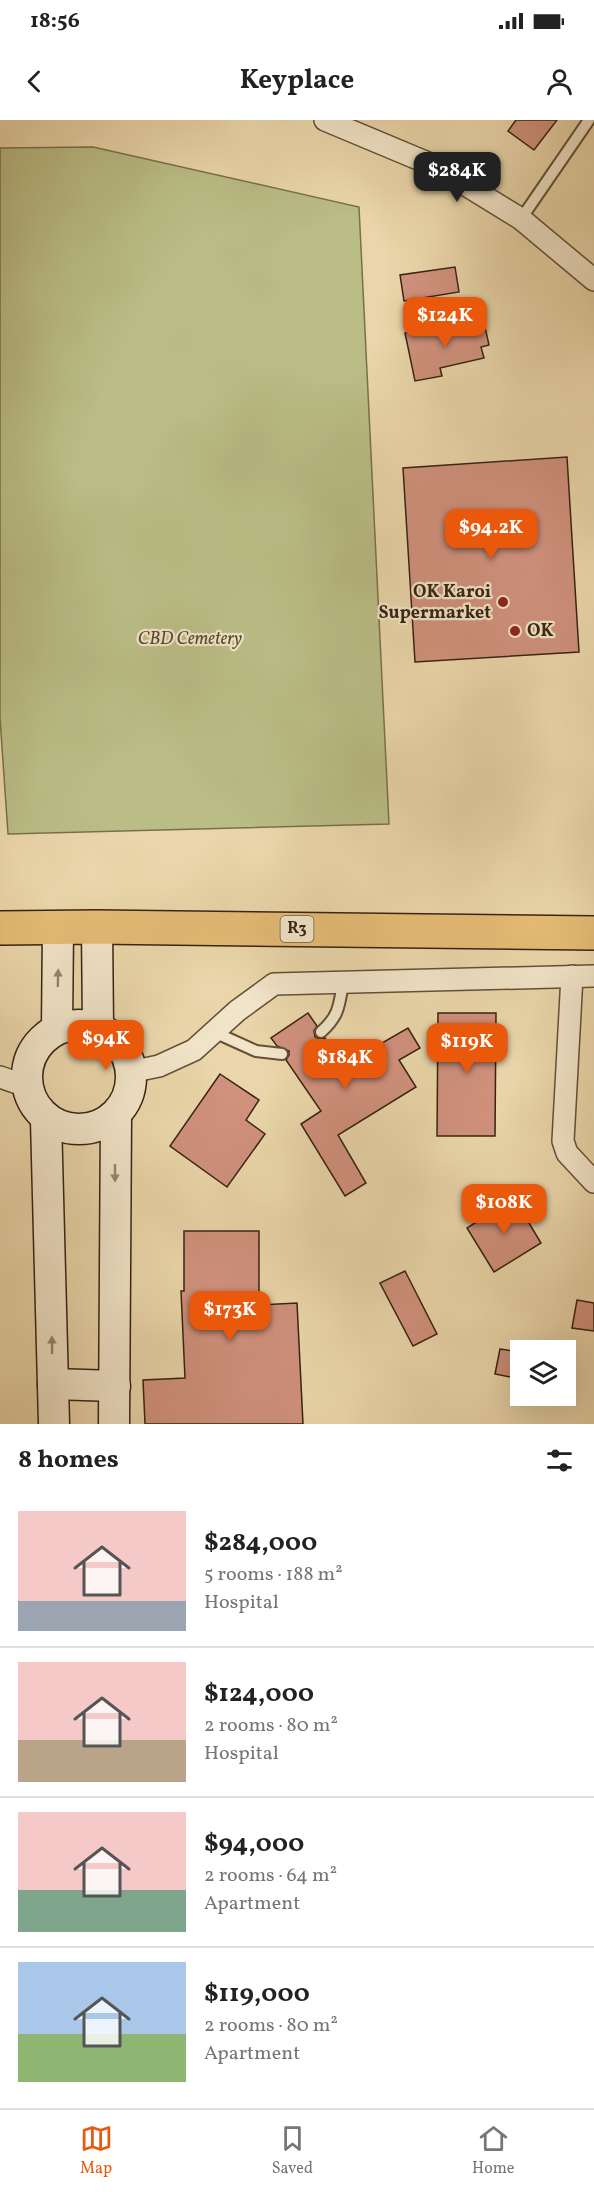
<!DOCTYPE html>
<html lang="en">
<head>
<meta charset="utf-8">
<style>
	body { margin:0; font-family:Vollkorn,serif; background:#f6f6f6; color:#222; height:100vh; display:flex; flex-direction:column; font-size:22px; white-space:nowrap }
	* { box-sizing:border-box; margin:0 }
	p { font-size:20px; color:#767676 }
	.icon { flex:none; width:33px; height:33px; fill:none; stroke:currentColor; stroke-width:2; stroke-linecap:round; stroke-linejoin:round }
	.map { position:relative; height:1304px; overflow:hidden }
	.details { display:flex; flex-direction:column; background:#fff; flex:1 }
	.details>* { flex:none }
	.fabs { position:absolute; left:510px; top:1220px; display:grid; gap:12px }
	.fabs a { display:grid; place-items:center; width:66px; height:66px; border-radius:0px; background:#fff; box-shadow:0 6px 24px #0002; font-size:30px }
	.price { position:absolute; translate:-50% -51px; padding:0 14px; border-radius:12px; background:#ea580c; color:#fff; font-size:20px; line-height:39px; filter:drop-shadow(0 2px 3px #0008) }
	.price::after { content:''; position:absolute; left:50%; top:36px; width:18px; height:14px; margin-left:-9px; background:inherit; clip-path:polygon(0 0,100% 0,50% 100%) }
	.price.on { background:#222; color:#fff }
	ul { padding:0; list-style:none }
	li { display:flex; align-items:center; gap:18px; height:150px; padding:0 18px }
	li+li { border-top:2px solid #e0e0e0 }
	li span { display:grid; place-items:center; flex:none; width:168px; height:120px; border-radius:0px; color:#555 }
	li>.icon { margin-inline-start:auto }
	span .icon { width:72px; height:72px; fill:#fffc; stroke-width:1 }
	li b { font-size:26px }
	h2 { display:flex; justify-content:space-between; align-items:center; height:72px; padding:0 18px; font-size:26px }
	.status { display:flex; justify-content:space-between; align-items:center; height:42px; padding:0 30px; background:#fff; direction:ltr }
	.status svg { height:16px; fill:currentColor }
	header { display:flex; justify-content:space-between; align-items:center; height:78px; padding:0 18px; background:#fff; font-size:27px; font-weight:700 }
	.tab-bar { display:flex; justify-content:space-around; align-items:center; height:84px; border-top:2px solid #e0e0e0; background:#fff; font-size:16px; color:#767676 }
	.tab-bar a { display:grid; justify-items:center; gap:3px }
	.tab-bar .on { color:#ea580c }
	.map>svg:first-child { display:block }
</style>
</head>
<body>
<div class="status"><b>18:56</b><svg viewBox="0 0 49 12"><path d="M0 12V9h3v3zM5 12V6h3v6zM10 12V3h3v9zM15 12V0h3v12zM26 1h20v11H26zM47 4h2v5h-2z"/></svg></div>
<header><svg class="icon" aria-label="back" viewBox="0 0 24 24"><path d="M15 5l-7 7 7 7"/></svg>Keyplace<svg class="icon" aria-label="person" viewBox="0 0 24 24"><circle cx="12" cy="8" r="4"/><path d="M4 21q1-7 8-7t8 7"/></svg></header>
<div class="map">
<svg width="594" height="1304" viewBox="0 0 594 1304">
	<rect width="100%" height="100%" fill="#ead6aa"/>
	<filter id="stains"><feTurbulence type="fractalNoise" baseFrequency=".00333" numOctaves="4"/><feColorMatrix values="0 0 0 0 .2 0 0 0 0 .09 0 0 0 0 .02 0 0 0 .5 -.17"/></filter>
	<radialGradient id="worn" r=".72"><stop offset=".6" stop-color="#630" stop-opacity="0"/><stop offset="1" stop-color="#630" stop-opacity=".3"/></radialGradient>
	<polygon fill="#babd86" stroke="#78704c" stroke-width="1.5" points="93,27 359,87 389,704 8,714 0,598 0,28"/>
	<g fill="#d0917d" stroke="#362312" stroke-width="1.5">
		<polygon points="516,0 557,0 534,30 508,11"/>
		<polygon points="455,147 459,172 404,181 400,155"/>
		<polygon points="471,199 473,209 485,207 489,225 481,227 484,238 440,248 442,256 415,261 405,213"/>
		<polygon points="567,337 579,532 415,542 403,348"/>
		<polygon points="308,893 317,906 314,911 315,917 320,919 325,918 344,945 408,908 420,928 399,940 416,967 338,1015 366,1063 345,1076 301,1004 321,991 286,940 289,935 289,931 277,926 271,918"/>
		<polygon points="438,893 496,893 495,1016 437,1016"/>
		<polygon points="220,954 259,980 246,1000 265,1014 227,1067 170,1026"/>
		<polygon points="514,1078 541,1123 494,1152 467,1108"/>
		<polygon points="184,1111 259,1111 259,1185 297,1183 303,1304 145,1304 143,1260 185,1258 181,1171 184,1171"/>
		<polygon points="405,1151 437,1214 413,1226 380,1163"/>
		<polygon points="577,1180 594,1183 594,1211 572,1208"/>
		<polygon points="500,1229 520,1232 520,1259 495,1254"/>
	</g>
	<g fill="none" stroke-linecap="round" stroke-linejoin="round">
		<g stroke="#635038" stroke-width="14">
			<g id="lane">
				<polyline points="521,99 589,0"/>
				<polyline points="214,912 256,931 282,934"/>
				<path d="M321,912C339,896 339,886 343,863"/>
			</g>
		</g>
		<g stroke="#635038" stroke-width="24">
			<g id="street">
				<polyline points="325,0 435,46 521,99 594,160"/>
				<polyline points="572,856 563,1021 567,1033 594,1062"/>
				<polyline points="130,952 159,946 194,930 237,891 274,864 594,856"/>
				<polyline points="0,957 26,966"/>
			</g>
		</g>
		<g stroke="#362312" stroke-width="33">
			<g id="secondary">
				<polyline points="97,807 98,908"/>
				<circle cx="79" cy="957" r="52"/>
				<polyline points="57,909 58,807"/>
				<polyline points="46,1000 54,1304"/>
				<polyline points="53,1264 115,1266"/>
				<polyline points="114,1304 116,995"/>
			</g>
		</g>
		<g stroke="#362312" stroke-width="36">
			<polyline id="highway" points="0,808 97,807 594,813"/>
		</g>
		<use href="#lane" stroke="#f1e4c8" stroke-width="10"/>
		<use href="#street" stroke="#f1e4c8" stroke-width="21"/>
		<use href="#secondary" stroke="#f1e4c8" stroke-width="30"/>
		<use href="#highway" stroke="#e5bb75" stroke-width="33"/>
	</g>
	<defs><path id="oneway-solid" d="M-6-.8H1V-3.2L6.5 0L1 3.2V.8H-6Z" transform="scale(1.5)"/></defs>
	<g fill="#94846d">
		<use href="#oneway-solid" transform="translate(58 858) rotate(-89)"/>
		<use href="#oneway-solid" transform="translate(115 1053) rotate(90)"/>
		<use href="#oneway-solid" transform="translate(52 1225) rotate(-91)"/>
	</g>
	<g fill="#8f2418" stroke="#f1e4c8" stroke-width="2">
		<circle cx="503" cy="482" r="6"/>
		<circle cx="515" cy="511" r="6"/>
	</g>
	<g text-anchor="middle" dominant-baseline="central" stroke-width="4.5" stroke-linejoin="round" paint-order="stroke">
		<rect fill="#f1e4c8" stroke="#6e5d49" stroke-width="1.5" x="280.5" y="796" width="33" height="26" rx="4.5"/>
		<g font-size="16" font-weight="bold" fill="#362312">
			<text x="297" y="809">R3</text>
		</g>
		<g font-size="18" font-weight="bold" fill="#362312" stroke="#f1e4c8" text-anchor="end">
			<text x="491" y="472">OK Karoi<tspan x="491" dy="21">Supermarket</tspan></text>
			<text x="527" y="511" text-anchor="start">OK</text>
		</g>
		<g font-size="18" font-style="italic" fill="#574a2f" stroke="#f1e4c8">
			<text x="190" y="519">CBD Cemetery</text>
		</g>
	</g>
	<rect width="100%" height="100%" filter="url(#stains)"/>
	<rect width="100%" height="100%" fill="url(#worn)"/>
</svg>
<div class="fabs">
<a><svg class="icon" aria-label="layers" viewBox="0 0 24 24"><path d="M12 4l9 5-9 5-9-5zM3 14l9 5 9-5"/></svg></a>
</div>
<b class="price on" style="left:457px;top:83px">$284K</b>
<b class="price" style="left:445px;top:228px">$124K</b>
<b class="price" style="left:491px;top:440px">$94.2K</b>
<b class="price" style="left:106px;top:951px">$94K</b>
<b class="price" style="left:467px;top:954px">$119K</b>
<b class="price" style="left:345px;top:970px">$184K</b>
<b class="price" style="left:504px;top:1115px">$108K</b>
<b class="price" style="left:230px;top:1222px">$173K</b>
</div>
<section class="details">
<h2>8 homes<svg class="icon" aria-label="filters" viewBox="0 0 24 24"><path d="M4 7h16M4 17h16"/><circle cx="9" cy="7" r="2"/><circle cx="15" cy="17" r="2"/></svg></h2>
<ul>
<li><span style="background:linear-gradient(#f6c9c9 75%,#9aa5b1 0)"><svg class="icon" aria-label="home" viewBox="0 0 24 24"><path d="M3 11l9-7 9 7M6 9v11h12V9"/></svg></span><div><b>$284,000</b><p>5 rooms · 188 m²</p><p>Hospital</p></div></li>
<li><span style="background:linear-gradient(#f6c9c9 65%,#b9a48a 0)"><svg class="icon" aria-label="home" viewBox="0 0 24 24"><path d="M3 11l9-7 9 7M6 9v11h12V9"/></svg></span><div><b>$124,000</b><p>2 rooms · 80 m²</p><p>Hospital</p></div></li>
<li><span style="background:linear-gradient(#f6c9c9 65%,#7fa58c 0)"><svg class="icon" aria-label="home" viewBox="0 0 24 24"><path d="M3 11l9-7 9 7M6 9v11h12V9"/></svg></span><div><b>$94,000</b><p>2 rooms · 64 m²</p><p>Apartment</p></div></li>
<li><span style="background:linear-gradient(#a9c7e8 60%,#8fb573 0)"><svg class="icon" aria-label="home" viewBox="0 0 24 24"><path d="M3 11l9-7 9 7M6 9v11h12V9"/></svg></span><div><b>$119,000</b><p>2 rooms · 80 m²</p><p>Apartment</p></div></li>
</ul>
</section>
<nav class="tab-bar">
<a class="on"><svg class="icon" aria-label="map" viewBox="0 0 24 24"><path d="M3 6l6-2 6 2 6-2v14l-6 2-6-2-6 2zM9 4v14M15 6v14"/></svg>Map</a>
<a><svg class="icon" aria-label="saved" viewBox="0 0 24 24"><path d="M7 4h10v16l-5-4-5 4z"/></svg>Saved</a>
<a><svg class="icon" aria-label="home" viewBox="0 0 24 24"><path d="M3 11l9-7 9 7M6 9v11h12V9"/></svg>Home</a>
</nav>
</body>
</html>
